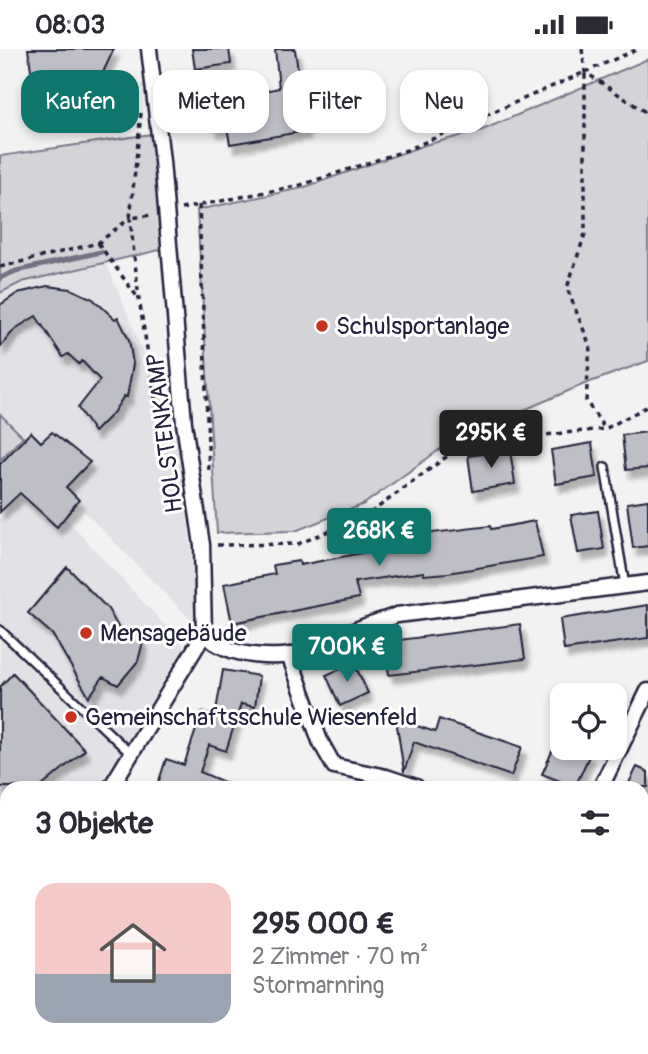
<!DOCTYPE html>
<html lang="de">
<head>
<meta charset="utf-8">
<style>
	body { margin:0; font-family:Pangolin,sans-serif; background:#f2f2f3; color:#2b2b33; height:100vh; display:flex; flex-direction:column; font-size:26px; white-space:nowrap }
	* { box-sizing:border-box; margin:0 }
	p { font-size:23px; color:#7c7c81 }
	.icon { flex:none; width:38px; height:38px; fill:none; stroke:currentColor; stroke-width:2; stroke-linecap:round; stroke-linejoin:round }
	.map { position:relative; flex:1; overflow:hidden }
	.panel { position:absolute; left:0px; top:732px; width:649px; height:275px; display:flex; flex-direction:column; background:#fff; border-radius:21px 21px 0 0; box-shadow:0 4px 10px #0003 }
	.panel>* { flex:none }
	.banner { position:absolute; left:21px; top:21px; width:607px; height:63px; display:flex; gap:14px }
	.fabs { position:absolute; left:550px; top:634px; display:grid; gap:14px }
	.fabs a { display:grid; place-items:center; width:77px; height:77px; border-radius:14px; background:#fff; box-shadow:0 4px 10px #0003; font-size:35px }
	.price { position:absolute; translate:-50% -60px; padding:0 16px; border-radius:7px; background:#0f766e; color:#fff; font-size:23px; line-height:46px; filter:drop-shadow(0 2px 4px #0008) }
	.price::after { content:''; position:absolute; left:50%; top:42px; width:21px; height:16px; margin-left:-10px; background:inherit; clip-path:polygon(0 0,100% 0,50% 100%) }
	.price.selected { background:#222; color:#fff }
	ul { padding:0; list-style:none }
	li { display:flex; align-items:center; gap:21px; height:175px; padding:0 35px }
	li span { display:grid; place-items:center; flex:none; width:196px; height:140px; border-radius:21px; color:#555 }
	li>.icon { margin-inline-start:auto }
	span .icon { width:84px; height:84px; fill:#fffc; stroke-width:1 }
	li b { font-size:30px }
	h2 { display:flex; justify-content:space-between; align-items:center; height:84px; padding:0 35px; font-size:30px }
	.chip { padding:0 24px; border-radius:21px; background:#fff; box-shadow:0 4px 10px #0003; font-size:24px; line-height:63px }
	.chip.selected { background:#0f766e; color:#fff }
	.status { display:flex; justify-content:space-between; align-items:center; height:49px; padding:0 35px; background:#fff; direction:ltr }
	.status svg { height:19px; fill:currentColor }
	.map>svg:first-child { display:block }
</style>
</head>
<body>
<div class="status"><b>08:03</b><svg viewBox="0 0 49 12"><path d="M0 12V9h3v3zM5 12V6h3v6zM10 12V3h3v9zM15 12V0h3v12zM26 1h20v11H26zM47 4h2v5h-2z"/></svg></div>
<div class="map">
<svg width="648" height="1005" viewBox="0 0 648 1005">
	<defs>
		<filter id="shadow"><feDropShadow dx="4.5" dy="8" stdDeviation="2" flood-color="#0004"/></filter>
	</defs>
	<rect width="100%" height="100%" fill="#f2f2f3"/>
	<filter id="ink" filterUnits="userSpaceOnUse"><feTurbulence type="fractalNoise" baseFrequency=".0143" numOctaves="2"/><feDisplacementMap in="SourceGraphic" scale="14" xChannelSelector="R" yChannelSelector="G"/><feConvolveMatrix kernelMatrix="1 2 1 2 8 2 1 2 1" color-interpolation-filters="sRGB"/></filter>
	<g filter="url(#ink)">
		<polygon fill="#e2e2e6" points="106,213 183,399 197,577 78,456 65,469 184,597 102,738 7,738 7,846 0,839 0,412 16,396 0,380 0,244 22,233"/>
		<g fill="#d3d3d8" stroke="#7a7a8a" stroke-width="2">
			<polygon points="648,10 648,312 582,336 450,393 364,455 295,482 217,484 197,161 302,139 425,96 480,82"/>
			<polygon points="152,85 164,200 22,233 0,244 0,107"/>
			<polygon points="0,365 23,388 0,411"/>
		</g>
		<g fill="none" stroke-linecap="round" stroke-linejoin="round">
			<polyline stroke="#727282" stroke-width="5" points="0,229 16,222 101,203"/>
		</g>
		<g fill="#bebec6" stroke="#22223b" stroke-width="2" filter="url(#shadow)">
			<polygon points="28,0 114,0 99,32 72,52 36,56"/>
			<polygon points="192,0 229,0 231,15 195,20"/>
			<polygon points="275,0 295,0 306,82 230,95 227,78 214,80 209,54 279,39"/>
			<polygon points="47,237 71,240 93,250 115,270 118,268 129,291 133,315 127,348 124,347 113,364 94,383 78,359 100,331 82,312 79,315 68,305 63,308 36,267 15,280 0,298 0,256 18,244"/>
			<polygon points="31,383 41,393 52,383 90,413 66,438 79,451 57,478 20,444 0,463 0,415"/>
			<polygon points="648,383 648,419 626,421 622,386"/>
			<polygon points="592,394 597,428 556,435 551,401"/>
			<polygon points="510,401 515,435 473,442 468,407"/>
			<polygon points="648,451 648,497 633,499 627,454"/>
			<polygon points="598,462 604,500 578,504 571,466"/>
			<polygon points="535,472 543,508 448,524 424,526 424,523 355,533 359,549 232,574 224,535 275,525 273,516 299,512 300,516 367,503 365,492 490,477 491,480"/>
			<polygon points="67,518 108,560 123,587 135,582 143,593 138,612 118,636 103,628 89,648 52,585 28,564"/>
			<polygon points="648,556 648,589 564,601 560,570"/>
			<polygon points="520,575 525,610 389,626 384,593"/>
			<polygon points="354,614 368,644 340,657 326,626"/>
			<polygon points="223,621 259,627 255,658 241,655 226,702 209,696 200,723 236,738 157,738 166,710 184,716 202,663 215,668"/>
			<polygon points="13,624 85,701 41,738 0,738 0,638"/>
			<polygon points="396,670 435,683 439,670 522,698 511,727 414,693 404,723"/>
			<polygon points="554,698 574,698 590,705 575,738 542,725"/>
			<polygon points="637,718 648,723 648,738 627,738"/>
		</g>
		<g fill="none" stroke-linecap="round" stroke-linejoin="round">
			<g stroke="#22223b" stroke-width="12">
				<g id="lane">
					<polyline points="605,418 625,537"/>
					<polyline points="0,581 131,705"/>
				</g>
			</g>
			<g stroke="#22223b" stroke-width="19">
				<g id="street">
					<path d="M204,585C230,610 278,611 312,602C327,598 342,587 356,581C369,575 384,571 397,566L648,534"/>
					<polyline points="289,606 320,692 334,717 386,728 416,738"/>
					<polyline points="111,738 204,585 202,496 184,374 162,112 149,0"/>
					<polyline points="601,738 648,642"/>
					<polyline points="0,947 7,933"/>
					<polyline points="642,969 648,966"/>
					<polyline points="586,999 590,1005"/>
				</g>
			</g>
			<g stroke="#22223b" stroke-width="3.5" stroke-dasharray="5 5" stroke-linecap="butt">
				<polyline points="582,0 585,23 648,65"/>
				<polyline points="585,23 638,0"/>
				<polyline points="141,64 130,169 152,166"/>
				<polyline points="199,156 209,423"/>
				<polyline points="181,160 301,136 407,101 585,23 585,185 567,239 590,297 586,352 605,380"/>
				<polyline points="98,194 138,249"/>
				<polyline points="0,218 98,194 130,169 139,250 157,361 167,373"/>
				<polyline points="217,496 298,495 369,465 465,394 605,380 648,357"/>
				<polyline points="642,821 648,826"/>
				<polyline points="0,894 7,900"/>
			</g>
			<use href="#lane" stroke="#fff" stroke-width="7"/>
			<use href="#street" stroke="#fff" stroke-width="14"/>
		</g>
	</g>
	<g fill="#c8321e" stroke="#fff" stroke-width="2.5">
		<circle cx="322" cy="277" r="7"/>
		<circle cx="86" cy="584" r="7"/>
		<circle cx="71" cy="668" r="7"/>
	</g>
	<g text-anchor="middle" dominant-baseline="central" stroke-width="6" stroke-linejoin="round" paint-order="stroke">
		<g font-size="24" fill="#22223b" stroke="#fff" text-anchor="start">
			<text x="336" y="277">Schulsportanlage</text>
			<text x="100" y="584">Mensagebäude</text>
			<text x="85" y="668">Gemeinschaftsschule Wiesenfeld</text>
		</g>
		<g font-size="24" fill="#22223b" stroke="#fff">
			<text transform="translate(165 384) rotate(-97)">HOLSTENKAMP</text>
		</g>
	</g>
</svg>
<div class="fabs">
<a><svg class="icon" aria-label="locate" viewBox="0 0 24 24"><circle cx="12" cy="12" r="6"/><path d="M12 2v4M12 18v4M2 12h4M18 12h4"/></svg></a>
</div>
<b class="price selected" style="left:491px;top:421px">295K €</b>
<b class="price" style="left:379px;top:519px">268K €</b>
<b class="price" style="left:347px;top:635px">700K €</b>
<div class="banner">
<a class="chip selected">Kaufen</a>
<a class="chip">Mieten</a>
<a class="chip">Filter</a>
<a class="chip">Neu</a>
</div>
<section class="panel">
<h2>3 Objekte<svg class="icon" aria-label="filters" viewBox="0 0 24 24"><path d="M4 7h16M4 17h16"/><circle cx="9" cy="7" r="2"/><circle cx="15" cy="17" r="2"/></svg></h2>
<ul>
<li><span style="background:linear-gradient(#f6c9c9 65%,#9aa5b1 0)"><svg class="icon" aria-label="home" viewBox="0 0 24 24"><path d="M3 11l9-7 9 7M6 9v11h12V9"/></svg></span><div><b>295 000 €</b><p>2 Zimmer · 70 m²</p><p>Stormarnring</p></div></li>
</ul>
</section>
</div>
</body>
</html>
